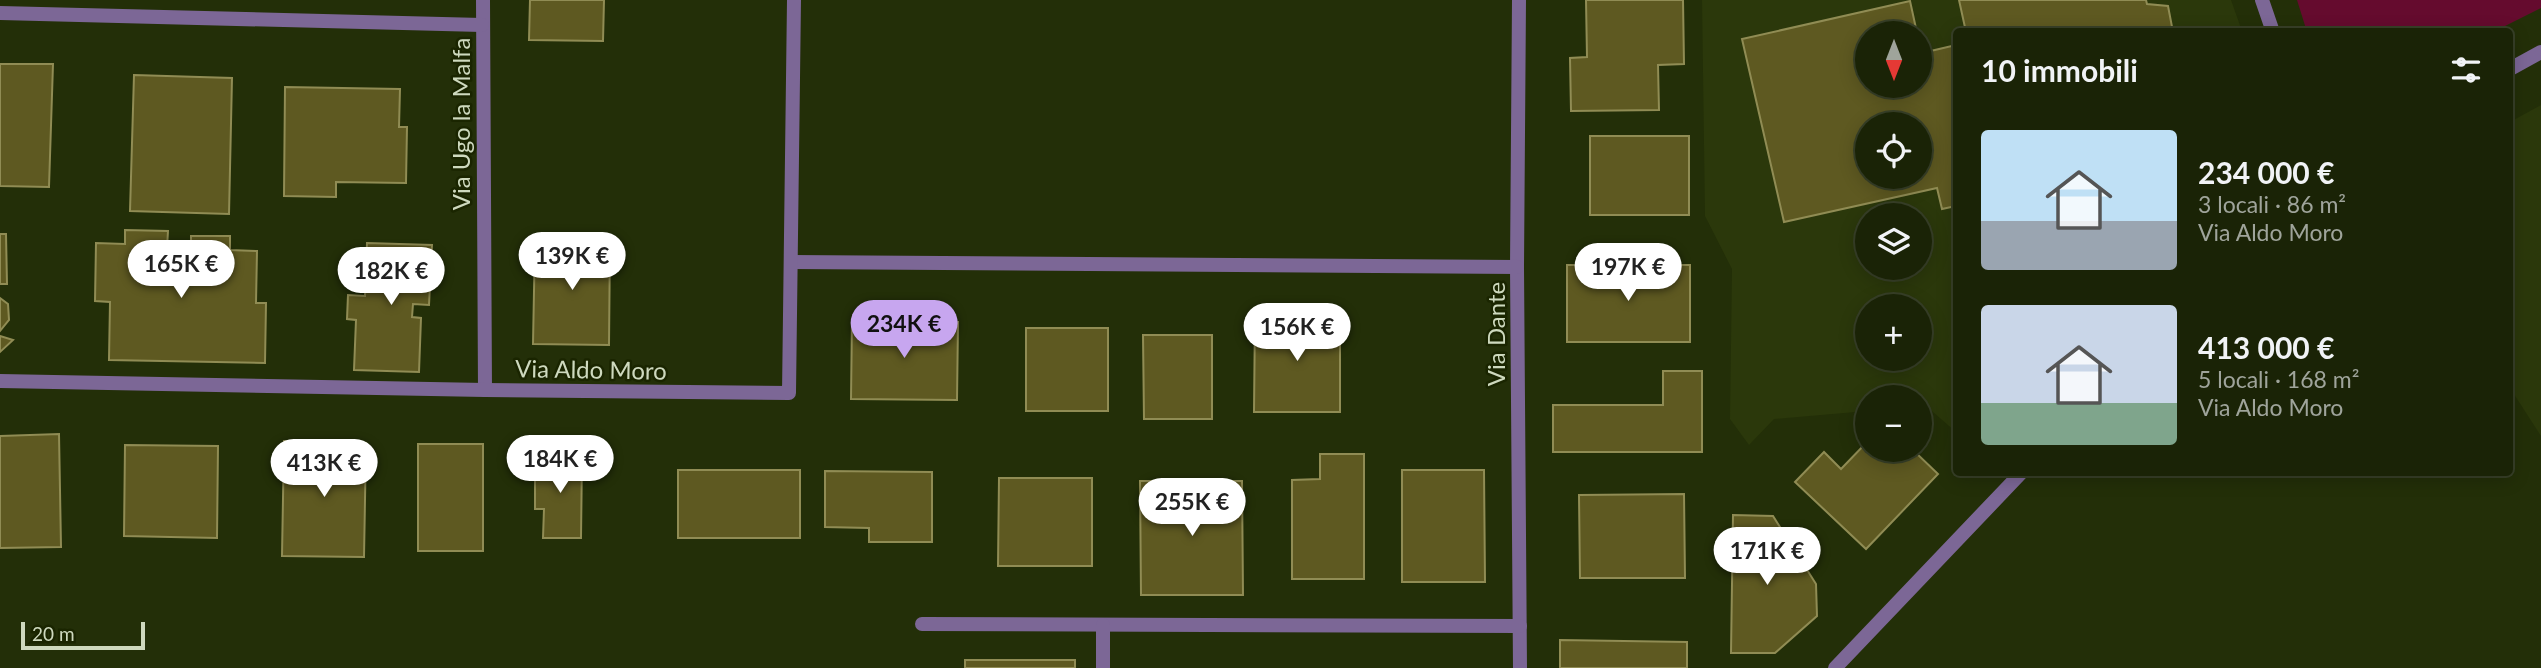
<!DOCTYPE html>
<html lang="it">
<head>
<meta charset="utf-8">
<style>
	body { margin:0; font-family:Lato,sans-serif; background:#232b10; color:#f1f3f6; height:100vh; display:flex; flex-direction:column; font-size:26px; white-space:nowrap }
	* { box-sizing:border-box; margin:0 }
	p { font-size:23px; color:#9fa49b }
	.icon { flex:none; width:38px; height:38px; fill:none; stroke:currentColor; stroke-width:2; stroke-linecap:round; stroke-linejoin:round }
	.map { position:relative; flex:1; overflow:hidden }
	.details { position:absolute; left:1953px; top:28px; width:560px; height:448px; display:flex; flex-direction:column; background:#1a2306; border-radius:7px; box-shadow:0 4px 18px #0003,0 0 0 2px #384028 }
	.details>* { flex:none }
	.needle { width:46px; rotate:180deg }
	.controls { position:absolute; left:1855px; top:21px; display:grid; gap:14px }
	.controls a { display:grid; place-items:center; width:77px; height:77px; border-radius:50%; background:#1a2306; box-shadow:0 4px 18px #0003,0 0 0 2px #384028; font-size:35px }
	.scale { position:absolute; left:21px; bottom:18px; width:124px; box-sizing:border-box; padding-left:7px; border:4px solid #ced9be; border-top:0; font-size:19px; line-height:24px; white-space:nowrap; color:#ced9be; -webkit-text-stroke:5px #1a2500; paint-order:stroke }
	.price { position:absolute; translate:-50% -60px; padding:0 16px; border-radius:24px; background:#fff; color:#222; font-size:23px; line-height:46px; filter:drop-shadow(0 2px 4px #0008) }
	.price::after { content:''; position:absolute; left:50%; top:42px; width:21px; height:16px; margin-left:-10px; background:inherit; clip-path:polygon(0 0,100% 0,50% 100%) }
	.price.active { background:#c7a6ef; color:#111 }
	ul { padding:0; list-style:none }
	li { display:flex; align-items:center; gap:21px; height:175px; padding:0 28px }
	li span { display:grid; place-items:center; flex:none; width:196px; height:140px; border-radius:7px; color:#555 }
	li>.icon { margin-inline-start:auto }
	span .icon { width:84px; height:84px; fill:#fffc; stroke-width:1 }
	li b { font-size:30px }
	h2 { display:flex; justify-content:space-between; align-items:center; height:84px; padding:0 28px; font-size:30px }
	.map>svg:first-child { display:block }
</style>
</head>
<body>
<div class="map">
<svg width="2541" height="668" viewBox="0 0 2541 668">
	<rect width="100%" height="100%" fill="#232f08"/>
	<g fill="#2b380b" fill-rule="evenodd">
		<path d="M1702,0H2231L2242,31L1956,32V432L1926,406H1920V397H1867V411L1774,419L1749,445L1730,419L1732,269L1705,216ZM1867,33H1920V86H1867ZM1867,124H1920V177H1867ZM1867,215H1920V268H1867ZM1867,306H1920V359H1867Z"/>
		<polygon points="2541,105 2541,436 2510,388 2510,122"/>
	</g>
	<polygon fill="#650b2e" points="2297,0 2541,0 2541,8 2495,31 2307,32"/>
	<g fill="#5e5921" stroke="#908c54" stroke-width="2" fill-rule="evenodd">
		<polygon points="530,0 604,0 603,41 529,40"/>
		<polygon points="1586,0 1683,0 1684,64 1658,65 1659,110 1571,111 1570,58 1587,57"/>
		<polygon points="1959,0 2146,0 2147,4 2168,6 2173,32 1966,32"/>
		<path d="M1910,1L1917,33H1867V86H1920V45L1922,53L1956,45V206L1942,209L1937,188L1784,222L1742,39ZM1867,124H1920V177H1867Z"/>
		<polygon points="0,64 53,64 49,187 0,186"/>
		<polygon points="134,75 232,78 229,214 130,211"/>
		<polygon points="285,87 400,89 399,127 407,127 406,183 336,182 336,197 284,196"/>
		<rect x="1590" y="136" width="99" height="79"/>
		<polygon points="125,230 168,231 167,248 191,249 191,236 230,236 230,250 257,251 256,303 266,303 265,363 109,360 110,302 95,301 96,243 125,244"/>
		<polygon points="0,234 6,234 7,284 0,284"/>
		<polygon points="535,239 610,239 609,345 533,344"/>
		<polygon points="367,243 432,245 429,305 413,304 412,317 421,318 419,372 354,370 356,320 347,319 348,295 365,296"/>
		<rect x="1567" y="265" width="123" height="77"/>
		<polygon points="0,298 8,304 9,320 0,331"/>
		<polygon points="1255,314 1340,314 1340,412 1254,412"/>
		<polygon points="852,320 958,322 957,400 851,399"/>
		<rect x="1026" y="328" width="82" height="83"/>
		<polygon points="1143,335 1212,335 1212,419 1144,419"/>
		<polygon points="0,336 13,340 0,352"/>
		<polygon points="1663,371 1702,371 1702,452 1553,452 1553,405 1663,405"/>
		<polygon points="59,434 61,547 0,548 0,436"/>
		<polygon points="284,441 366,443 364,557 282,556"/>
		<polygon points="1867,442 1867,450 1913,450 1938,474 1866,549 1795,482 1824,452 1841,469"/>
		<rect x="418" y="444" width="65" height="107"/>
		<polygon points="125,445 218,446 217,538 124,536"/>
		<polygon points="1320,454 1364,454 1364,579 1292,579 1292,480 1320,479"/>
		<polygon points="535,455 582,456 581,538 543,538 544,509 535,509"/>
		<rect x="678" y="470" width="122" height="68"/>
		<polygon points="1402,470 1484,470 1485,582 1402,582"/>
		<polygon points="825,471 932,472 932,542 869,542 869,528 825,527"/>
		<polygon points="999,478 1092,478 1092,566 998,566"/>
		<polygon points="1140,481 1242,481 1243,595 1141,595"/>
		<polygon points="1684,494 1685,578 1580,578 1579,495"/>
		<polygon points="1733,515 1773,516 1816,584 1817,616 1775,653 1731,653"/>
		<polygon points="1560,640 1687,642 1687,668 1560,668"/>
		<rect x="965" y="660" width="110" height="8"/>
	</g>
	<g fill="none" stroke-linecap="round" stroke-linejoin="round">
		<g stroke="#7c6796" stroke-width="14">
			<polyline points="483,0 485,390"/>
			<polyline points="1519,0 1517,267 1520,668"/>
			<polyline points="2262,0 2273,32"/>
			<polyline points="0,13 482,25"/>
			<polyline points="791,262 1517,267"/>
			<polyline points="0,381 485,390 789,393 794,0"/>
			<polyline points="922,624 1520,626"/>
			<polyline points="1103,625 1103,668"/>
		</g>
		<g stroke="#7c6796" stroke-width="14">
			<polyline points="2510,69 2541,52"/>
			<polyline points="1835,668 2022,472"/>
		</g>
	</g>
	<g text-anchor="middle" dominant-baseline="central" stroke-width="5" stroke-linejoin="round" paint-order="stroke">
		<g font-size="24" fill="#ced9be" stroke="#1a2500">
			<text transform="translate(460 124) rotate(-90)">Via Ugo la Malfa</text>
			<text transform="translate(1495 334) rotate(-90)">Via Dante</text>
			<text transform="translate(591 369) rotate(1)">Via Aldo Moro</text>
		</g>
	</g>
</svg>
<div class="controls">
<a><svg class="needle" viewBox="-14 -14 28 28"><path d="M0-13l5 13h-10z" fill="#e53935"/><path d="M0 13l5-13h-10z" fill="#9fa49b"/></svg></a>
<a><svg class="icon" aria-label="locate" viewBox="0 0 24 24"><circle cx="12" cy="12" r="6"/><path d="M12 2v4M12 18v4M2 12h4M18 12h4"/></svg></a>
<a><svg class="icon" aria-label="layers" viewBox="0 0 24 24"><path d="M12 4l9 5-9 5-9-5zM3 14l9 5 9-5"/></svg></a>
<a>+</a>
<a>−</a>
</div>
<div class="scale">20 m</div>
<b class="price" style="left:572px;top:292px">139K €</b>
<b class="price" style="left:181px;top:300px">165K €</b>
<b class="price" style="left:1628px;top:303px">197K €</b>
<b class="price" style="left:391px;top:307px">182K €</b>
<b class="price active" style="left:904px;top:360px">234K €</b>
<b class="price" style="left:1297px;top:363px">156K €</b>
<b class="price" style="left:560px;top:495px">184K €</b>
<b class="price" style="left:324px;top:499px">413K €</b>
<b class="price" style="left:1192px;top:538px">255K €</b>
<b class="price" style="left:1767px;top:587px">171K €</b>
<section class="details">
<h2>10 immobili<svg class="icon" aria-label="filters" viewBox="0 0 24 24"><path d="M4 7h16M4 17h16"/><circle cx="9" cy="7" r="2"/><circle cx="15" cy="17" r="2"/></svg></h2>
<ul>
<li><span style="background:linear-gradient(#bfe0f5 65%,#9aa5b1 0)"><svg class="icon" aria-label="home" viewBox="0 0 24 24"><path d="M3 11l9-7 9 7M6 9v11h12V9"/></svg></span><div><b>234 000 €</b><p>3 locali · 86 m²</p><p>Via Aldo Moro</p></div></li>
<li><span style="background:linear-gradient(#c9d6e8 70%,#7fa58c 0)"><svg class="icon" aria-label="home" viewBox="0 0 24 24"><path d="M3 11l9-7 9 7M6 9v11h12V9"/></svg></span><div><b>413 000 €</b><p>5 locali · 168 m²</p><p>Via Aldo Moro</p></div></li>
</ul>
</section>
</div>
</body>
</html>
